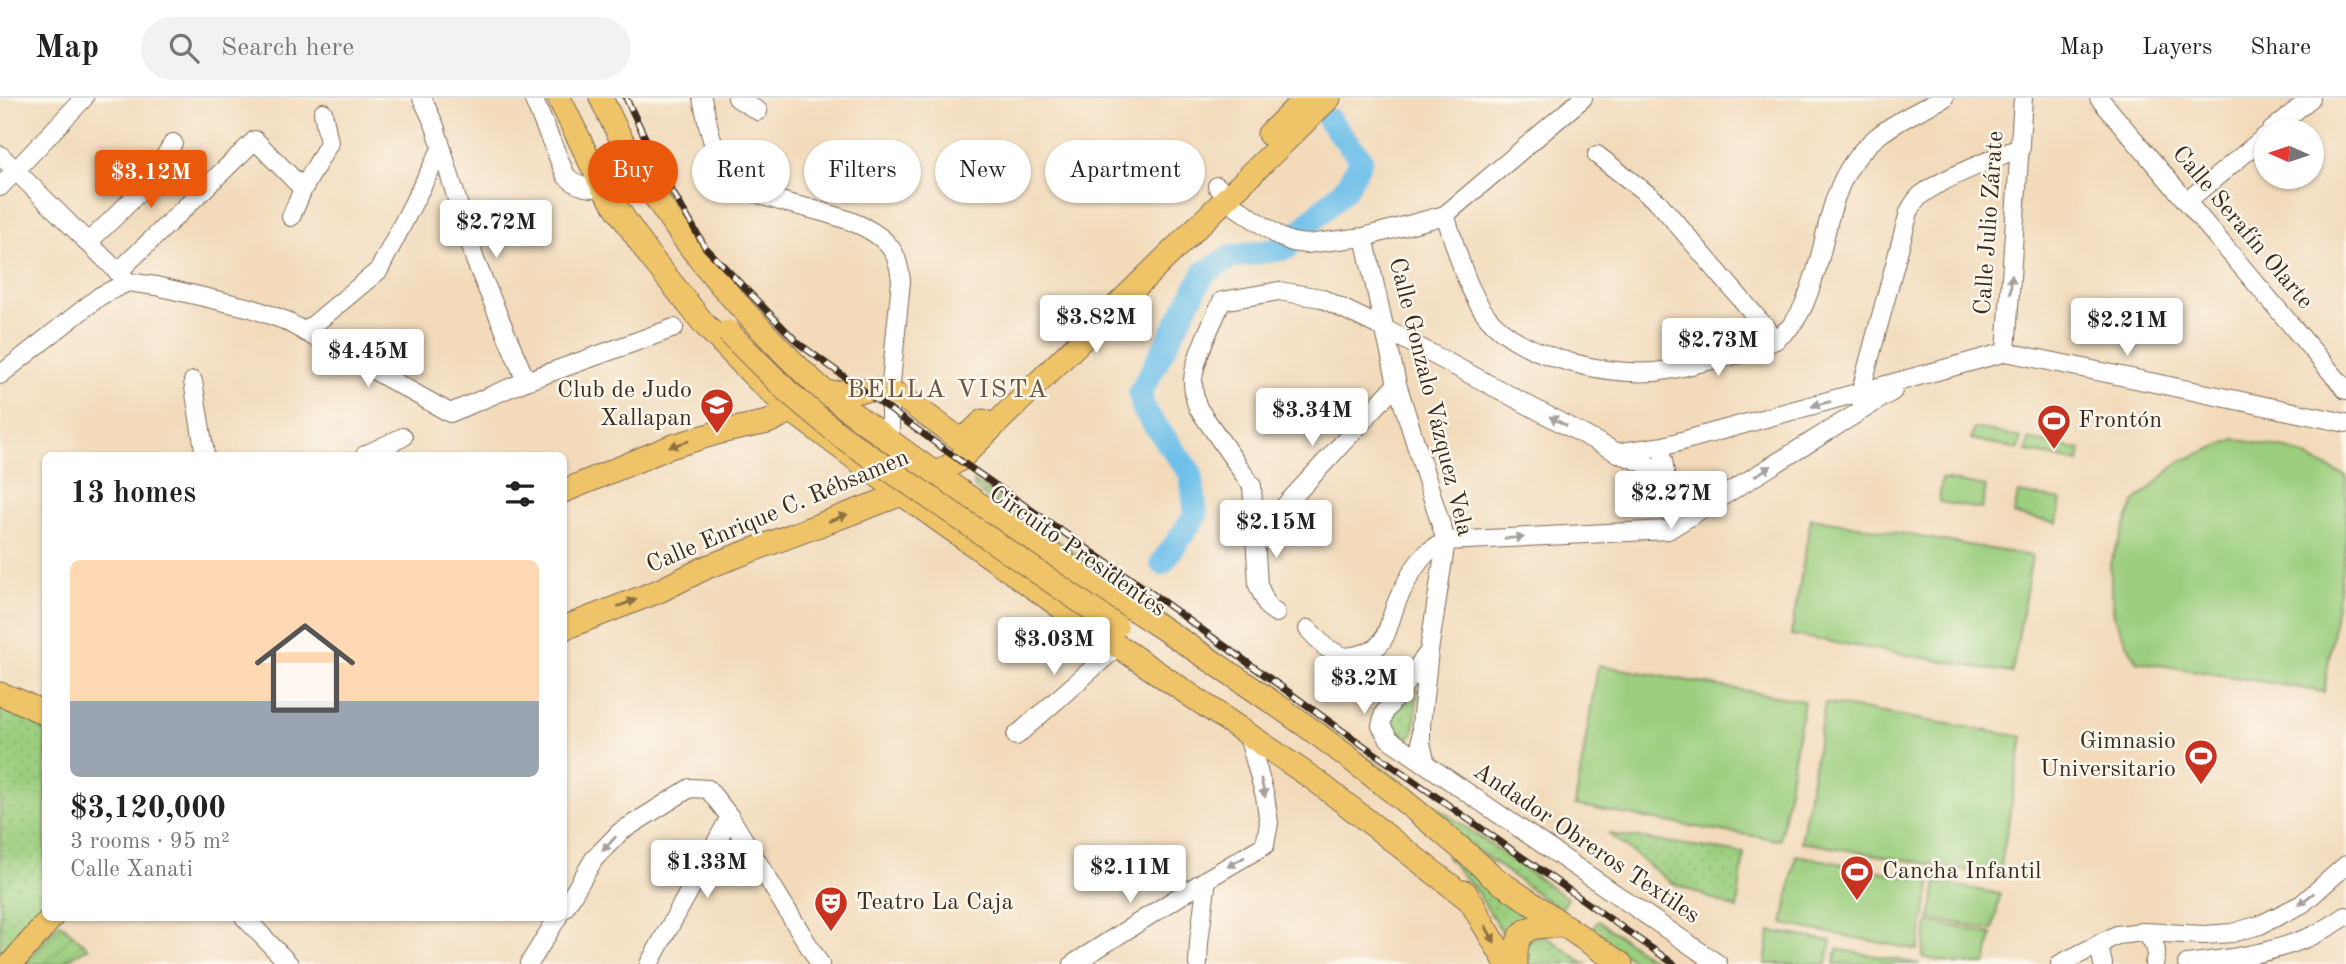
<!DOCTYPE html>
<html lang="en">
<head>
<meta charset="utf-8">
<style>
	body { margin:0; font-family:"Old Standard TT",serif; background:#f2f2f2; color:#222; height:100vh; display:flex; flex-direction:column; font-size:26px; white-space:nowrap }
	* { box-sizing:border-box; margin:0 }
	p { font-size:23px; color:#767676 }
	.icon { flex:none; width:38px; height:38px; fill:none; stroke:currentColor; stroke-width:2; stroke-linecap:round; stroke-linejoin:round }
	.map { position:relative; flex:1; overflow:hidden }
	.sheet { position:absolute; left:42px; top:354px; width:525px; height:469px; display:flex; flex-direction:column; background:#fff; border-radius:10px; box-shadow:0 2px 5px #0004 }
	.sheet>* { flex:none }
	.banner { position:absolute; left:588px; top:42px; width:665px; height:63px; display:flex; gap:14px }
	.needle { width:46px; rotate:273deg }
	.buttons { position:absolute; left:2254px; top:21px; display:grid; gap:14px }
	.buttons a { display:grid; place-items:center; width:70px; height:70px; border-radius:50%; background:#fff; box-shadow:0 2px 5px #0004; font-size:35px }
	.price { position:absolute; translate:-50% -60px; padding:0 16px; border-radius:7px; background:#fff; color:#222; font-size:23px; line-height:46px; filter:drop-shadow(0 2px 4px #0008) }
	.price::after { content:''; position:absolute; left:50%; top:42px; width:21px; height:16px; margin-left:-10px; background:inherit; clip-path:polygon(0 0,100% 0,50% 100%) }
	.price.on { background:#ea580c; color:#fff }
	ul { padding:0; list-style:none }
	li { display:grid; align-content:center; gap:14px; height:371px; padding:0 28px }
	li span { display:grid; place-items:center; height:217px; border-radius:10px; color:#555 }
	li>.icon { margin-inline-start:auto }
	span .icon { width:126px; height:126px; fill:#fffc; stroke-width:1 }
	li b { font-size:30px }
	h2 { display:flex; justify-content:space-between; align-items:center; height:84px; padding:0 28px; font-size:30px }
	.chip { padding:0 24px; border-radius:32px; background:#fff; box-shadow:0 2px 5px #0004; font-size:24px; line-height:63px }
	.chip.on { background:#ea580c; color:#fff }
	header { display:flex; align-items:center; gap:42px; box-sizing:border-box; height:98px; padding:0 35px; background:#fff; border-bottom:2px solid #e0e0e0 }
	header strong { font-size:33px }
	nav { display:flex; gap:38px; margin-inline-start:auto; font-size:24px }
	.search { width:490px; height:63px; background:#f2f2f2; display:flex; align-items:center; gap:18px; box-sizing:border-box; padding:0 24px; border-radius:38px; color:#767676; font-size:26px }
	.map>svg:first-child { display:block }
</style>
</head>
<body>
<header>
<strong>Map</strong>
<div class="search"><svg class="icon" aria-label="search" viewBox="0 0 24 24"><circle cx="10" cy="10" r="6"/><path d="M15 15l6 6"/></svg>Search here</div>
<nav><a>Map</a><a>Layers</a><a>Share</a></nav>
</header>
<div class="map">
<svg width="2346" height="866" viewBox="0 0 2346 866">
	<defs>
		<pattern id="grass-dots" width="8" height="8" patternUnits="userSpaceOnUse" patternTransform="scale(1.75)"><rect width="8" height="8" fill="#9bce7e"/><path d="M2 2h.1M6 6h.1" fill="none" stroke="#86b16c" stroke-width="1.8" stroke-linecap="round"/></pattern>
		<pattern id="garden-furrows" width="10" height="10" patternUnits="userSpaceOnUse" patternTransform="scale(1.75)"><rect width="10" height="10" fill="#9bce7e"/><path d="M-1 1l2-2M0 10L10 0M9 11l2-2" fill="none" stroke="#86b16c"/></pattern>
	</defs>
	<rect width="100%" height="100%" fill="#fbf7ec"/>
	<filter id="ink" filterUnits="userSpaceOnUse"><feTurbulence type="fractalNoise" baseFrequency=".0143" numOctaves="2"/><feDisplacementMap in="SourceGraphic" scale="14" xChannelSelector="R" yChannelSelector="G"/><feConvolveMatrix kernelMatrix="1 2 1 2 8 2 1 2 1" color-interpolation-filters="sRGB"/></filter>
	<filter id="wash" filterUnits="userSpaceOnUse"><feTurbulence type="fractalNoise" baseFrequency=".00686" numOctaves="4" result="noise"/><feDisplacementMap in="SourceGraphic" scale="28" xChannelSelector="R" yChannelSelector="G"/><feGaussianBlur stdDeviation="1.57" result="paint"/><feColorMatrix in="noise" values="0 0 0 0 0 0 0 0 0 0 0 0 0 0 0 0 0 1.4 0 .05"/><feComposite in="paint" operator="in"/></filter>
	<g filter="url(#wash)">
		<rect width="100%" height="100%" fill="#f2daba"/>
		<g fill="url(#grass-dots)" stroke="#6b7c4e" stroke-width="2">
			<polygon points="973,383 1568,801 1560,812 975,391"/>
			<path d="M1412,591H1418L1414,634L1407,641C1394,639 1392,633 1388,622Z"/>
			<polygon points="0,611 33,624 46,635 45,818 0,866"/>
			<polygon points="1609,736 1744,755 1737,811 1670,784"/>
			<polygon points="1446,758 1534,823 1511,848 1477,794"/>
			<polygon points="1598,823 1659,866 1639,866 1591,833"/>
			<polygon points="1542,836 1586,866 1530,866 1523,852 1526,844"/>
		</g>
		<polygon fill="url(#garden-furrows)" stroke="#6b7c4e" stroke-width="2" points="60,825 88,850 60,866 22,866"/>
		<g fill="#9bce7e" stroke="#6b7c4e" stroke-width="2">
			<polygon points="1974,330 2021,340 2018,351 1971,341"/>
			<polygon points="2029,341 2081,352 2079,364 2026,353"/>
			<polygon points="2235,341 2291,352 2346,378 2346,445 2324,594 2136,563 2114,519 2110,466 2134,405 2179,364"/>
			<polygon points="1942,381 1986,389 1982,411 1939,404"/>
			<polygon points="2018,395 2061,402 2057,425 2014,417"/>
			<polygon points="1811,420 2032,458 2012,575 1791,537"/>
			<polygon points="1598,567 1804,603 1780,742 1683,727 1575,707"/>
			<polygon points="1825,605 2023,639 1999,778 1801,744"/>
			<polygon points="1796,757 1931,783 1918,852 1783,826"/>
			<polygon points="1937,784 2000,796 1993,832 1930,820"/>
			<polygon points="1929,823 1992,836 1986,866 1955,866 1922,859"/>
			<polygon points="1770,833 1831,843 1827,866 1765,866"/>
			<polygon points="1837,851 1920,866 1834,866"/>
		</g>
		<g fill="none" stroke-linecap="round" stroke-linejoin="round">
			<g stroke="#6ec0ea" stroke-width="24">
				<polyline points="1298,136 1347,89 1361,61 1329,22"/>
				<polyline points="1162,465 1196,417 1191,376 1144,312 1140,295 1204,175 1232,159 1287,150"/>
			</g>
		</g>
	</g>
	<g filter="url(#ink)">
		<g fill="none" stroke-linecap="round" stroke-linejoin="round">
			<g stroke="#7b6855" stroke-width="20">
				<g id="minor">
					<polyline points="422,0 435,28 475,162 526,283"/>
					<path d="M533,0L566,78C578,89 587,91 603,90"/>
					<path d="M702,0C709,30 713,62 736,83C749,94 765,99 780,103C812,112 873,122 892,152C898,161 900,172 901,183L890,294V342"/>
					<polyline points="737,0 758,13"/>
					<polyline points="2099,0 2346,292"/>
					<polyline points="2271,33 2311,0"/>
					<polyline points="0,57 125,181"/>
					<polyline points="1597,57 1659,105 1776,242"/>
					<polyline points="1217,88 1236,109 1280,139 1292,144 1306,146 1364,139 1445,117 1583,0"/>
					<polyline points="0,89 84,0"/>
					<polyline points="2187,103 2266,38"/>
					<path d="M1445,117C1457,151 1468,202 1495,227C1532,261 1606,277 1655,274C1674,272 1694,266 1712,262C1741,256 1768,252 1789,230C1804,214 1809,193 1816,173C1824,148 1827,121 1837,96C1856,42 1896,24 1944,0"/>
					<polyline points="291,119 303,91 329,45 323,14"/>
					<polyline points="1364,139 1397,286 1446,443 1429,553 1421,627 1421,645 1426,666"/>
					<path d="M87,145C124,111 148,89 173,45"/>
					<polyline points="118,174 255,42 303,91"/>
					<polyline points="305,234 379,172 441,51"/>
					<polyline points="2006,254 2023,0"/>
					<polyline points="0,277 100,198 128,184 156,188 251,210 284,222 450,315 526,283 674,230"/>
					<polyline points="193,283 205,357"/>
					<path d="M1861,304L1860,296L1909,114C1912,108 1916,101 1921,97C1946,78 1992,62 2021,49"/>
					<polyline points="1622,354 1664,348 2006,254 2346,325"/>
					<polyline points="365,357 403,339"/>
					<path d="M1663,362C1667,386 1665,407 1690,419"/>
					<polyline points="1255,440 1397,286"/>
					<path d="M1276,515L1268,509L1258,487L1252,388L1198,310C1195,302 1193,291 1193,282C1194,261 1213,223 1222,203L1279,193L1321,200L1385,231L1618,355L1665,374"/>
					<path d="M1308,531L1325,549L1344,559C1391,554 1383,537 1398,501C1405,486 1415,466 1427,455C1432,450 1440,447 1446,443L1668,432L1893,293"/>
					<polyline points="1427,556 1384,615 1381,628 1389,641 1718,866"/>
					<polyline points="1016,638 1117,549"/>
					<polyline points="564,811 594,761 620,734 690,690 708,691 730,719 820,866"/>
					<polyline points="244,819 289,866"/>
					<path d="M2144,834C2155,845 2159,851 2154,866"/>
					<polyline points="2102,844 2100,853 2103,866"/>
					<polyline points="529,866 558,819"/>
					<polyline points="649,866 730,719"/>
					<polyline points="1073,866 1207,781 1265,747 1269,725 1265,698 1247,634"/>
					<polyline points="1198,866 1199,844 1207,781"/>
					<polyline points="2060,866 2117,837 2144,834 2204,837 2232,835 2260,827 2302,806 2346,767"/>
					<path d="M2187,866C2228,861 2269,856 2307,840C2320,835 2334,826 2346,818"/>
				</g>
			</g>
			<g stroke="#7b6855" stroke-width="25">
				<g id="major">
					<polyline points="559,0 603,90 649,157 705,227 758,282 791,312 909,401 1065,512 1315,682 1473,805"/>
					<path d="M601,0C642,89 695,163 763,233C784,255 805,278 829,297C894,348 963,395 1031,442C1124,507 1221,566 1313,633C1379,681 1441,732 1502,786"/>
					<polyline points="1269,36 1306,0"/>
					<path d="M564,393L670,349L720,334L768,324L827,295L874,292L890,294L906,302L958,340C969,339 975,331 983,323"/>
					<polyline points="564,530 659,493 707,469 902,396 959,362 1329,0"/>
					<polyline points="0,596 19,603 46,616"/>
					<polyline points="1490,777 1621,866"/>
					<polyline points="1465,794 1507,866"/>
					<polyline points="11,866 52,819"/>
					<path d="M1516,866C1514,828 1531,827 1563,828"/>
				</g>
			</g>
			<use href="#minor" stroke="#fff" stroke-width="18"/>
			<use href="#major" stroke="#efc469" stroke-width="23"/>
			<g stroke="#3b2a1e" stroke-width="7">
				<polyline id="rail" points="626,0 665,81 705,149 798,245 959,362 1144,490 1333,626 1674,866"/>
			</g>
			<use href="#rail" stroke="#fbf7ec" stroke-width="4.5" stroke-dasharray="13" stroke-linecap="butt"/>
			<g stroke="#7b6855" stroke-width="25" stroke-linecap="butt">
				<polyline id="major-bridge" points="728,234 787,293 842,339 1116,528"/>
			</g>
			<use href="#major-bridge" stroke="#efc469" stroke-width="23"/>
		</g>
		<defs><path id="oneway-solid" d="M-6-.8H1V-3.2L6.5 0L1 3.2V.8H-6Z" transform="scale(1.75)"/></defs>
		<g fill="#a79f9a">
			<use href="#oneway-solid" transform="translate(2011 186) rotate(-86)"/>
			<use href="#oneway-solid" transform="translate(1821 306) rotate(165)"/>
			<use href="#oneway-solid" transform="translate(1558 323) rotate(-152)"/>
			<use href="#oneway-solid" transform="translate(1763 373) rotate(-32)"/>
			<use href="#oneway-solid" transform="translate(1514 440) rotate(-3)"/>
			<use href="#oneway-solid" transform="translate(1263 690) rotate(77)"/>
			<use href="#oneway-solid" transform="translate(609 746) rotate(133)"/>
			<use href="#oneway-solid" transform="translate(1236 764) rotate(150)"/>
			<use href="#oneway-solid" transform="translate(2306 801) rotate(142)"/>
		</g>
		<g fill="#8c6f40">
			<use href="#oneway-solid" transform="translate(679 346) rotate(163)"/>
			<use href="#oneway-solid" transform="translate(838 420) rotate(-20)"/>
			<use href="#oneway-solid" transform="translate(627 505) rotate(-21)"/>
			<use href="#oneway-solid" transform="translate(1490 836) rotate(61)"/>
		</g>
	</g>
	<defs>
		<g id="school-pin" transform="scale(1.75)"><path d="M0 17L-7.5 6A9.5 9.5 0 1 1 7.5 6Z" fill="#c8321e" stroke="#fbf7ec"/><path d="M0-5L7-2L0 1L-7-2ZM-4 1L0 2.5L4 1V4Q0 6-4 4Z" fill="#fff"/></g>
		<g id="stadium-pin" transform="scale(1.75)"><path d="M0 17L-7.5 6A9.5 9.5 0 1 1 7.5 6Z" fill="#c8321e" stroke="#fbf7ec"/><path d="M0-5a6.5 5 0 1 0 0 10a6.5 5 0 1 0 0-10ZM-3.5-1.8h7v3.6h-7Z" fill="#fff"/></g>
		<g id="theatre-pin" transform="scale(1.75)"><path d="M0 17L-7.5 6A9.5 9.5 0 1 1 7.5 6Z" fill="#c8321e" stroke="#fbf7ec"/><path d="M-5-5.5Q0-4 5-5.5V0Q5 5 0 6Q-5 5-5 0ZM-3.3-2.5H-1v1.5H-3.3ZM1-2.5H3.3v1.5H1ZM-2.8 1Q0 5.5 2.8 1Z" fill="#fff"/></g>
	</defs>
	<g fill-rule="evenodd">
		<use href="#school-pin" x="717" y="307"/>
		<use href="#stadium-pin" x="2054" y="323"/>
		<use href="#stadium-pin" x="2201" y="658"/>
		<use href="#stadium-pin" x="1857" y="774"/>
		<use href="#theatre-pin" x="831" y="805"/>
	</g>
	<g text-anchor="middle" dominant-baseline="central" stroke-width="5" stroke-linejoin="round" paint-order="stroke">
		<g font-size="24" fill="#3b2a1e" stroke="#fbf7ec">
			<text transform="translate(1990 125) rotate(-86)">Calle Julio Zárate</text>
			<text transform="translate(2242 130) rotate(50)">Calle Serafín Olarte</text>
			<text transform="translate(1430 299) rotate(76)">Calle Gonzalo Vázquez Vela</text>
			<text transform="translate(778 414) rotate(-23)">Calle Enrique C. Rébsamen</text>
			<text transform="translate(1077 454) rotate(35)">Circuito Presidentes</text>
			<text transform="translate(1586 746) rotate(34)">Andador Obreros Textiles</text>
		</g>
		<g font-size="24" fill="#3b2a1e" stroke="#fbf7ec" text-anchor="start">
			<text x="692" y="293" text-anchor="end">Club de Judo<tspan x="692" dy="28">Xallapan</tspan></text>
			<text x="2078" y="323">Frontón</text>
			<text x="2176" y="644" text-anchor="end">Gimnasio<tspan x="2176" dy="28">Universitario</tspan></text>
			<text x="1882" y="774">Cancha Infantil</text>
			<text x="856" y="805">Teatro La Caja</text>
		</g>
		<g font-size="26" letter-spacing="2" fill="#6e5443" stroke="#fbf7ec">
			<text x="948" y="292">BELLA VISTA</text>
		</g>
	</g>
</svg>
<div class="buttons">
<a><svg class="needle" viewBox="-14 -14 28 28"><path d="M0-13l5 13h-10z" fill="#e53935"/><path d="M0 13l5-13h-10z" fill="#767676"/></svg></a>
</div>
<b class="price on" style="left:151px;top:112px">$3.12M</b>
<b class="price" style="left:496px;top:162px">$2.72M</b>
<b class="price" style="left:1096px;top:257px">$3.82M</b>
<b class="price" style="left:2127px;top:260px">$2.21M</b>
<b class="price" style="left:1718px;top:280px">$2.73M</b>
<b class="price" style="left:368px;top:291px">$4.45M</b>
<b class="price" style="left:1312px;top:350px">$3.34M</b>
<b class="price" style="left:1671px;top:433px">$2.27M</b>
<b class="price" style="left:1276px;top:462px">$2.15M</b>
<b class="price" style="left:1054px;top:579px">$3.03M</b>
<b class="price" style="left:1364px;top:618px">$3.2M</b>
<b class="price" style="left:707px;top:802px">$1.33M</b>
<b class="price" style="left:1130px;top:807px">$2.11M</b>
<div class="banner">
<a class="chip on">Buy</a>
<a class="chip">Rent</a>
<a class="chip">Filters</a>
<a class="chip">New</a>
<a class="chip">Apartment</a>
</div>
<section class="sheet">
<h2>13 homes<svg class="icon" aria-label="filters" viewBox="0 0 24 24"><path d="M4 7h16M4 17h16"/><circle cx="9" cy="7" r="2"/><circle cx="15" cy="17" r="2"/></svg></h2>
<ul>
<li><span style="background:linear-gradient(#ffd9b3 65%,#9aa5b1 0)"><svg class="icon" aria-label="home" viewBox="0 0 24 24"><path d="M3 11l9-7 9 7M6 9v11h12V9"/></svg></span><div><b>$3,120,000</b><p>3 rooms · 95 m²</p><p>Calle Xanati</p></div></li>
</ul>
</section>
</div>
</body>
</html>
